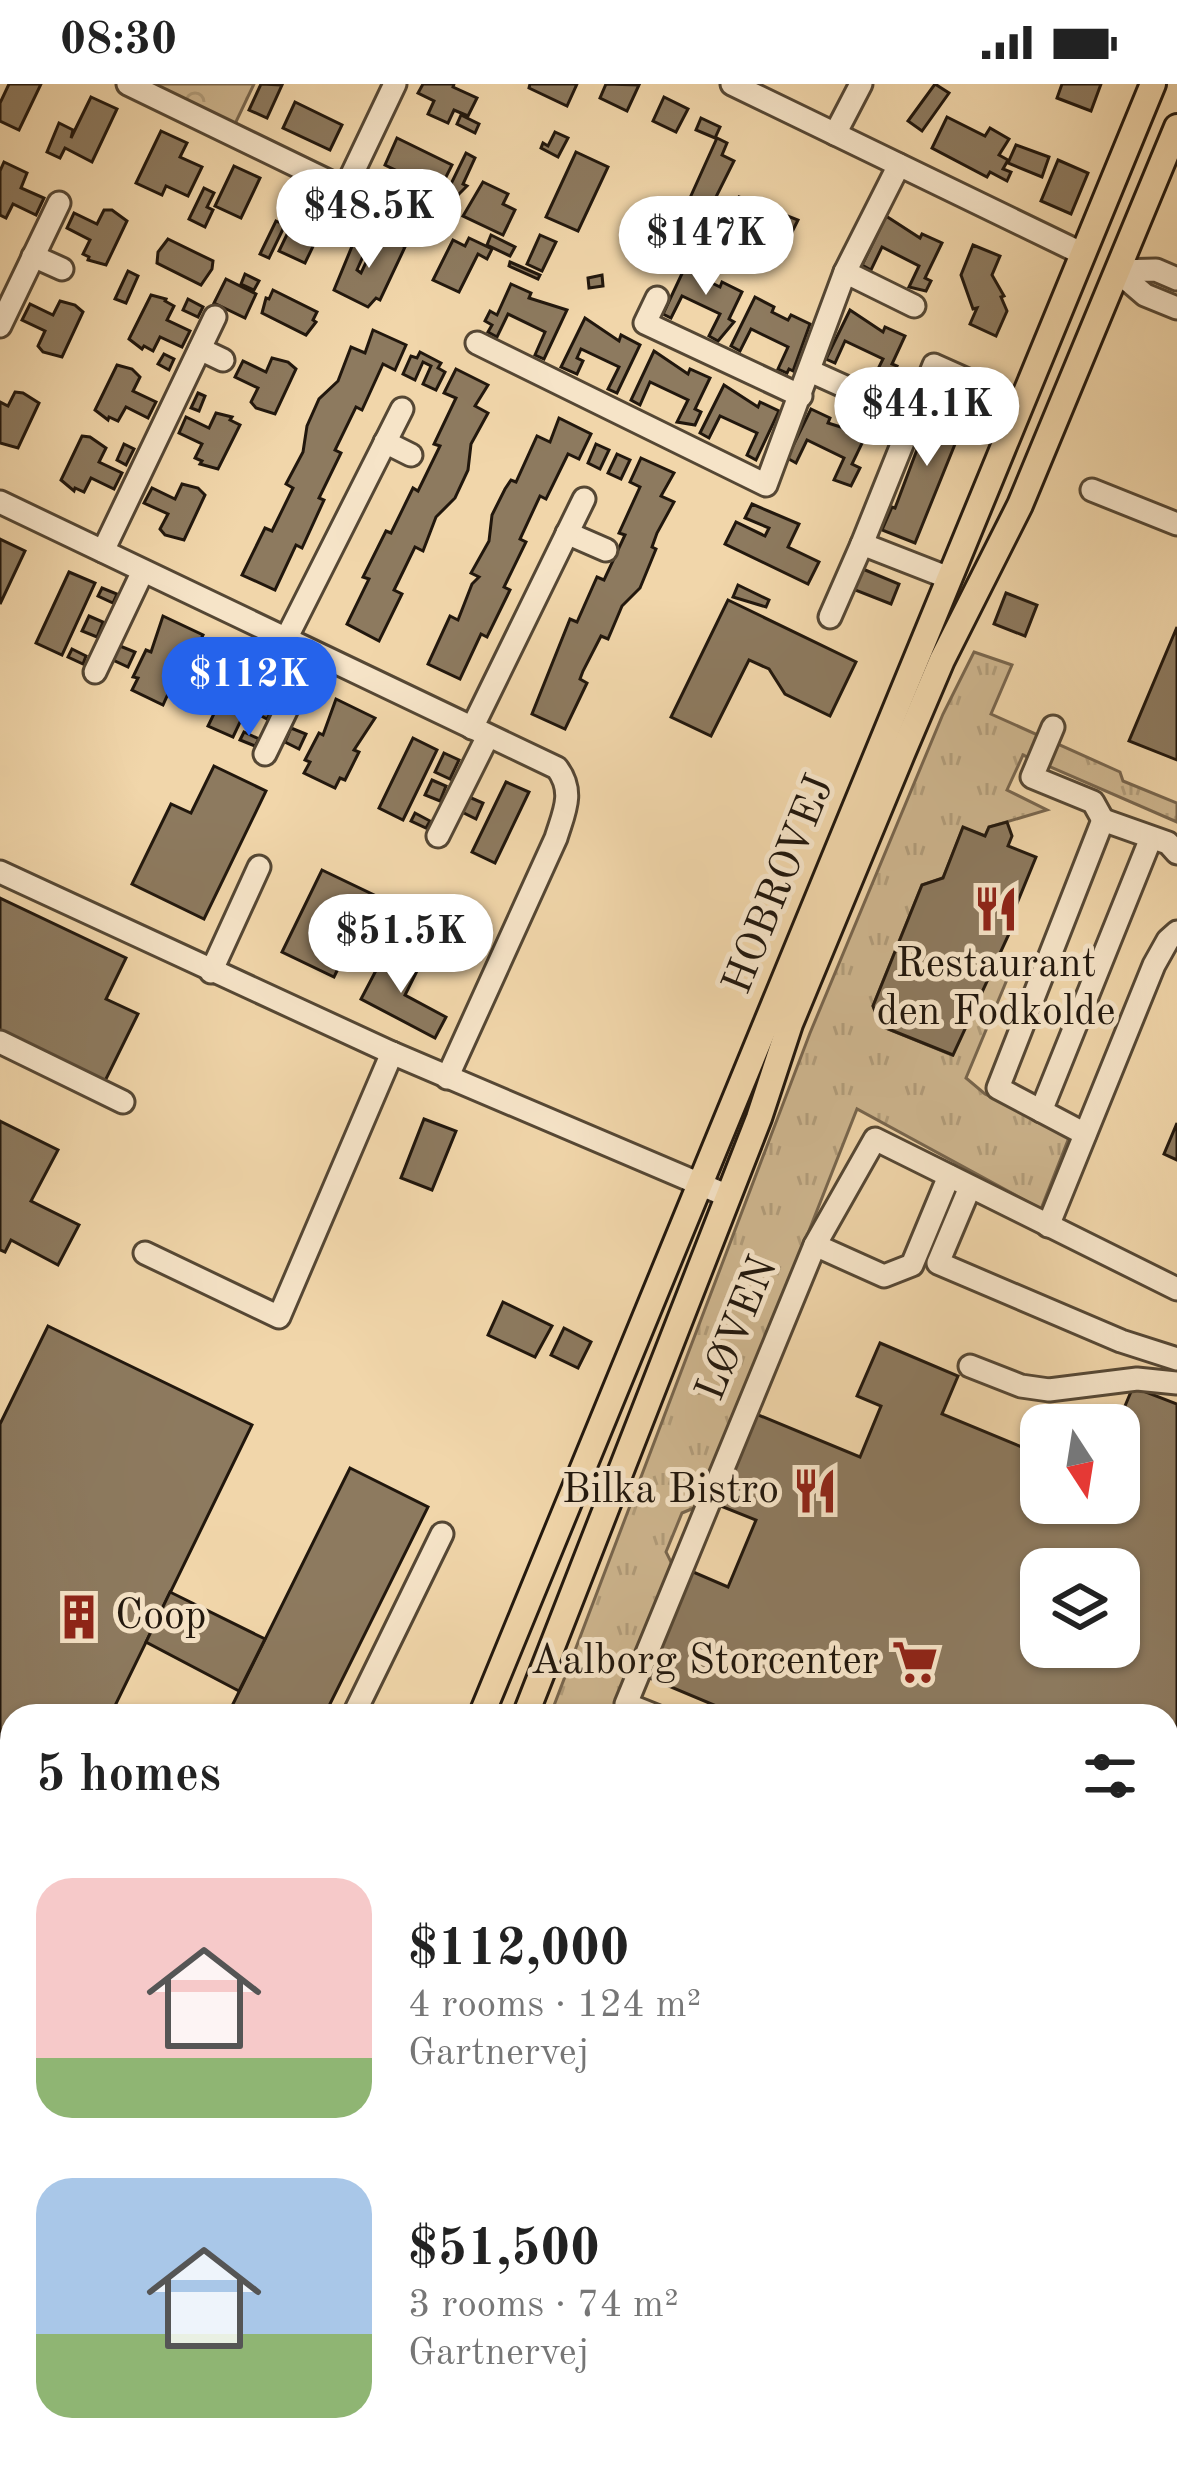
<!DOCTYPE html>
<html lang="en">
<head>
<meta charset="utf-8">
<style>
	body { margin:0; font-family:"Old Standard TT",serif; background:#f2f2f2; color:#222; height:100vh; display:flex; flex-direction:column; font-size:45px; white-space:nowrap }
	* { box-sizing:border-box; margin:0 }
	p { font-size:39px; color:#767676 }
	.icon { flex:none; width:66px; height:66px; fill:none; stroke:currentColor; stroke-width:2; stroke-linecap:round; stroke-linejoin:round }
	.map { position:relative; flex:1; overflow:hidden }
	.panel { position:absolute; left:0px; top:1620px; width:1179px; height:771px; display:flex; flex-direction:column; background:#fff; border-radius:36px 36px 0 0; box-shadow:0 3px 9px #0004 }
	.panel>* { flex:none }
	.needle { width:78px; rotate:168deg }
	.fabs { position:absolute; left:1020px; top:1320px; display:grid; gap:24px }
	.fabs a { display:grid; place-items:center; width:120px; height:120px; border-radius:24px; background:#fff; box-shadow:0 3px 9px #0004; font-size:60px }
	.price { position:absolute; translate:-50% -102px; padding:0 27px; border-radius:42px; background:#fff; color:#222; font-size:39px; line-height:78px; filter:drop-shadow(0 3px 6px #0008) }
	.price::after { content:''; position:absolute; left:50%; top:72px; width:36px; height:27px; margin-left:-18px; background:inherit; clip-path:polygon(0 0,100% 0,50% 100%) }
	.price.on { background:#2563eb; color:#fff }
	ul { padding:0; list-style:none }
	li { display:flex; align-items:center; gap:36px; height:300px; padding:0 36px }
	li span { display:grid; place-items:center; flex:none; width:336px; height:240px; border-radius:36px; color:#555 }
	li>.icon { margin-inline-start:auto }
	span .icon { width:144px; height:144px; fill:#fffc; stroke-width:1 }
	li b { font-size:51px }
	h2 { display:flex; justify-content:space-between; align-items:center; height:144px; padding:0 36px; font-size:51px }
	.status { display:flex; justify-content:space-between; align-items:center; height:84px; padding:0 60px; background:#fff; direction:ltr }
	.status svg { height:33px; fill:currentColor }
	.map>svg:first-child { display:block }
</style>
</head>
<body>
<div class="status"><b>08:30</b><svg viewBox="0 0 49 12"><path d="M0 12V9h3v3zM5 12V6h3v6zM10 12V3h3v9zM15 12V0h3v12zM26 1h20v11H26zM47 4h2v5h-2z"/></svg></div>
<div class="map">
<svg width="1177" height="2389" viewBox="0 0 1177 2389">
	<defs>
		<pattern id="grass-tufts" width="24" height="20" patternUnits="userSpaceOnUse" patternTransform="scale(3)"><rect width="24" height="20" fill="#ceb68f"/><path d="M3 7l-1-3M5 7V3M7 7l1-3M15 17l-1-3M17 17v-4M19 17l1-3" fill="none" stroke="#b19c7a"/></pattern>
		<pattern id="forest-firs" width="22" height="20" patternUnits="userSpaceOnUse" patternTransform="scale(3)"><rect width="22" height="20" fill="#ceb68f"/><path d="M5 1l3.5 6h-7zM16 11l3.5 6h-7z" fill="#b19c7a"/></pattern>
		<pattern id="park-crowns" width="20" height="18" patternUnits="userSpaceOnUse" patternTransform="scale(3)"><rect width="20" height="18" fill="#ceb68f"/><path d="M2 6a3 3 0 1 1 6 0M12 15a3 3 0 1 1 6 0" fill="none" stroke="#b19c7a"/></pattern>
	</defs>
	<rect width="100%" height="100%" fill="#f1d6aa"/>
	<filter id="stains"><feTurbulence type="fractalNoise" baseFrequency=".00167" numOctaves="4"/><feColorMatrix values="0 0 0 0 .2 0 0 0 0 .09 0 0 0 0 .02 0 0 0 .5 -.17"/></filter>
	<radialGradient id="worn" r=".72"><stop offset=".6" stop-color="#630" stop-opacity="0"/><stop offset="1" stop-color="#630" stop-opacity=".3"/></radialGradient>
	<polygon fill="url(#grass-tufts)" stroke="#78664e" stroke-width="3" points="974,568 1012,581 991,630 1120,688 1123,697 1177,719 1177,738 1023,671 1007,706 1047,726 989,743 985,752 963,744 943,794 922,801 873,922 881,942 952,971 997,868 1016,874 966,994 985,1010 1070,1051 1041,1125 857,1025 701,1421 682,1429 666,1468 674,1484 612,1632 550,1632 810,949 943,630"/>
	<polygon fill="url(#forest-firs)" stroke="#78664e" stroke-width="3" points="0,1937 12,1943 12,2252 0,2245"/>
	<polygon fill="url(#park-crowns)" stroke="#78664e" stroke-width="3" points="149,0 254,0 234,42"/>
	<g fill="#8d7a5f" stroke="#21170d" stroke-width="3" fill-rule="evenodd">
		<polygon points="9,0 41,0 19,46 0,37 0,19"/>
		<polygon points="261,0 282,1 267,34 249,26"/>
		<polygon points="423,0 454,0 453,3 477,14 468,32 454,26 448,39 428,30 434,17 418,9"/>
		<polygon points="530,0 577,0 567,22 529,4"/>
		<polygon points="606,0 639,1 627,27 600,14"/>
		<polygon points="935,0 949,9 922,47 908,37"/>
		<polygon points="1062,0 1101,0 1091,27 1057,14"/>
		<polygon points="91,13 117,25 92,78 65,64 60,74 47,68 59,39 73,46 71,54"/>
		<polygon points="664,13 688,25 676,48 653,37"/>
		<polygon points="295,18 342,41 330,66 283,44"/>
		<polygon points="461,31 479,40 475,49 457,40"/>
		<polygon points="947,33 985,52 990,44 1009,55 999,71 1008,76 1003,85 1011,88 1007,97 990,88 987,93 932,64"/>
		<polygon points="701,34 720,43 715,54 696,46"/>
		<polygon points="161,47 187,59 180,73 202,83 188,112 166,102 162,111 136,99"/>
		<polygon points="555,48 568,54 558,73 541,64 543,59 548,62"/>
		<polygon points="397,54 452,81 439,107 385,81"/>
		<polygon points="717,54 727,59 722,71 734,77 705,135 685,125"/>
		<polygon points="1016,61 1049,73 1042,93 1008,79"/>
		<polygon points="576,68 608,83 578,147 546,133"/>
		<polygon points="466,69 475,74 463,100 467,102 458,111 448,106"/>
		<polygon points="1058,76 1088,89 1071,130 1041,117"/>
		<polygon points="4,78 27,89 21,104 44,114 36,131 13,120 6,134 0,131 0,87"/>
		<polygon points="234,82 260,94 241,134 215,122"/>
		<polygon points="483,98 508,110 503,120 515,126 503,151 463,132"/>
		<polygon points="204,104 214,109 207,123 213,126 205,143 189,135"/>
		<polygon points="739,113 798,136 785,162 751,145 740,169 733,166 724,184 707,176"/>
		<polygon points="304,115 330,127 305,179 279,167"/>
		<polygon points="104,126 112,126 127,137 106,181 88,176 89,173 83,170 90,156 67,144 74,129 97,140"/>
		<polygon points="713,131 717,133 711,144 716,146 708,162 700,158"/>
		<polygon points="886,132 920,154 922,150 942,159 925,194 931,197 926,207 909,203 919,182 882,163 871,186 862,181"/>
		<polygon points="276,137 285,141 269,174 260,170"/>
		<polygon points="379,151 405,163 380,216 376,214 368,223 334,206 355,155 368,161 357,186 361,189"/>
		<polygon points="491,151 515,163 510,172 487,161"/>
		<polygon points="540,151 556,158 542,187 527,180"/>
		<polygon points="469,154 492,165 487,175 478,170 459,208 433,196 453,156 465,162"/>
		<polygon points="168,155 213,177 212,185 201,201 157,179 158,168"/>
		<polygon points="973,161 1000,172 992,191 1004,212 1001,213 1007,227 996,252 970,240 977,224 973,225 961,191"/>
		<polygon points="510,178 540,191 538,195 509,182"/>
		<polygon points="686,181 706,190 704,195 720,203 722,198 742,208 729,235 734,238 718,257 709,252 720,230 682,212 671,234 663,230"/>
		<polygon points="128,187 138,192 126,219 115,215"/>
		<polygon points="245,190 259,197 254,206 241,200"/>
		<polygon points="602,191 603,202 589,204 588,194"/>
		<polygon points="226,195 256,210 245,234 214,219"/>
		<polygon points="511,200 531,209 529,214 567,226 544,275 535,271 545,248 508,230 497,253 488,248 492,241 485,237 490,227 497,231"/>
		<polygon points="273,206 317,228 313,236 316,238 306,251 262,229 266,214 269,215"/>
		<polygon points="151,211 166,215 165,217 174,222 167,236 190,247 182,263 160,253 153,267 144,262 142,265 129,255"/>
		<polygon points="755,213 774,223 772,228 788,236 791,231 810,240 793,287 789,285 787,289 778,285 788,263 751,245 740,267 731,262"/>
		<polygon points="188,215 203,223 198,233 183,226"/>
		<polygon points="60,217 75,221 83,228 62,273 43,268 38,262 45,247 22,236 30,220 53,231"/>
		<polygon points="850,226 883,248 885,243 905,252 892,280 897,282 887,304 872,297 883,275 845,257 835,279 826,275"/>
		<polygon points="585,234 619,257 621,251 640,261 617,309 608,305 619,283 581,265 577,274 583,277 577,290 561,283"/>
		<polygon points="373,246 406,261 395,286 383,280 362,326 356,323 335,366 341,369 319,414 324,416 302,464 296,461 275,506 242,491 265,444 272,447 293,404 286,400 303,368 307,342 319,315 338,297 351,263 365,269"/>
		<polygon points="654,267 688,290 690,285 710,294 695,325 701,328 695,341 677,338 688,316 650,298 640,321 631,316"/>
		<polygon points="420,268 441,279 438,284 445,288 436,306 423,300 431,282 423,278 415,296 403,290 411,272 417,274"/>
		<polygon points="164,270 174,275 169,286 158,280"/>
		<polygon points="272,274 288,278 296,285 275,330 256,324 251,318 258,304 235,293 243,277 266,288"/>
		<polygon points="117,281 132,285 140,293 133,307 156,318 148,334 126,323 118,337 109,333 108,336 95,326"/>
		<polygon points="456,285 488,301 475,322 488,329 471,360 468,386 455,414 436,433 423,467 415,463 398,498 394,506 402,510 379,557 347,540 369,495 363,493 386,447 391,449 413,404 418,407 440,362 434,360 456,314 444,309"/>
		<polygon points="724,301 758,323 760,318 779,327 756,376 747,371 757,349 720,332 709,354 700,349"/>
		<polygon points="15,308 23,309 39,319 18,364 0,359 0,318 8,322"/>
		<polygon points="198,309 205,312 199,327 191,324"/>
		<polygon points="938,310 970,323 915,459 882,446 892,423 895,424"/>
		<polygon points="811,325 830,334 828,339 866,351 852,380 860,384 851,402 834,396 844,374 807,356 796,379 787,374"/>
		<polygon points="216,329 232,333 230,336 240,341 218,385 200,380 202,377 195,374 202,360 179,349 186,333 209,344"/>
		<polygon points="559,334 591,350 579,375 568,370 546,415 540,412 520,455 526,458 504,503 510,506 487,553 481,550 460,595 428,580 450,532 458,536 472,500 479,493 471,489 489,457 492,431 505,405 511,396 516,398 537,352 550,358"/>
		<polygon points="82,352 90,353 106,364 99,378 122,389 114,405 91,394 84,408 75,404 74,407 61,396"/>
		<polygon points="124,360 134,365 126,381 117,376"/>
		<polygon points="596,360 609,366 600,385 588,379"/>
		<polygon points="617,370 630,376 621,395 608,389"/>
		<polygon points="641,374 674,389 661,412 674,418 657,449 652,463 656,465 640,504 622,522 608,555 601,552 583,587 580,595 587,599 565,645 532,630 570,535 577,538 597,493 604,496 625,451 619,449 640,403 630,398"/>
		<polygon points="182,400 198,404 205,411 184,456 165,451 160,445 168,430 144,419 152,404 175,415"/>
		<polygon points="752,420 799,440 788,463 819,478 808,500 725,460 736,438 765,452 769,444 745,434"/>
		<polygon points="0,455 25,467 0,520"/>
		<polygon points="858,483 899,500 891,520 850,504"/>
		<polygon points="69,488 95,499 62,571 36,559"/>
		<polygon points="738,501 769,516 766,523 733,513"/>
		<polygon points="102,504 117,510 113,519 98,512"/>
		<polygon points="1006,509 1037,521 1025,552 994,540"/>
		<polygon points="728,516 856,578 830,632 785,610 769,585 749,576 711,652 671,633"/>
		<polygon points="89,532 103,538 97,553 82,547"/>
		<polygon points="163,532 203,551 196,566 191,564 173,613 168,610 163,621 132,606 138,594 133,593 146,566 151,568"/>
		<polygon points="1177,543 1177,676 1129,657"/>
		<polygon points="120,562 135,568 128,583 113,576"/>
		<polygon points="72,565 86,572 83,580 68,573"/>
		<polygon points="242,572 266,583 233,653 208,642"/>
		<polygon points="274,586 288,593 284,601 270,594"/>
		<polygon points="261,614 275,621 267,635 254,628"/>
		<polygon points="336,615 375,634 354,666 359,668 345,696 340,694 335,704 304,689 310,678 305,676 319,649 323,651"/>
		<polygon points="291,644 306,650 299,665 285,658"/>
		<polygon points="244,648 259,655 255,662 240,656"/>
		<polygon points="413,654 437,666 403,736 379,724"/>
		<polygon points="444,669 459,676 450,695 435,688"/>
		<polygon points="214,682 266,707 204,835 132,800 171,720 191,729"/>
		<polygon points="432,696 446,702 440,717 425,711"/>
		<polygon points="506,698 529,708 495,779 472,768"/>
		<polygon points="469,713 483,719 476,735 462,728"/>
		<polygon points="415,729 430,737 426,744 411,737"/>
		<polygon points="1007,738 1012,752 1008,762 1036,773 1011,834 1014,839 953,971 881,942 873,922 922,801 943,794 963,743 985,752 989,743"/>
		<polygon points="322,786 374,811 334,893 282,868"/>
		<polygon points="0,814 126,874 106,915 138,930 104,999 0,948"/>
		<polygon points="397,872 419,883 405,911 446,933 435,954 361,915 382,875 392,880"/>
		<polygon points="424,1035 456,1047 432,1106 401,1094"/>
		<polygon points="0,1037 58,1066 31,1117 79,1141 58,1181 11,1156 5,1168 0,1166"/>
		<polygon points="1177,1039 1177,1076 1164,1070"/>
		<polygon points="503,1218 552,1242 535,1273 488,1251"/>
		<polygon points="48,1242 252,1341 110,1632 12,1632 12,1808 0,1802 0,1340"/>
		<polygon points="564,1244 591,1258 578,1284 551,1271"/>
		<path d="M880,1259L958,1292L942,1330L1041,1371V1419H1119L1117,1341L1133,1303L1177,1320V1883L1167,1875V1632H740L647,1593L691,1487L728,1503L756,1436L718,1421L756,1330L860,1373L881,1322L857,1312ZM1041,1485H1119V1563H1041Z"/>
		<polygon points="350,1384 428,1423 324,1632 227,1632"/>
		<polygon points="170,1508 265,1555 239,1607 146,1558"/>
		<polygon points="262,2379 350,2379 365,2389 255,2389"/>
		<polygon points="546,2379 713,2379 728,2389 539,2389"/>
		<polygon points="791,2379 860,2379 828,2389 794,2389"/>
		<polygon points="885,2379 923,2379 892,2389"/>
	</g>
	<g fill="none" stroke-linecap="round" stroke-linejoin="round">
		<g stroke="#554734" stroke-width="27">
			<g id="minor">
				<polyline points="128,0 427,145 437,127"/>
				<polyline points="732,0 1083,170"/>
				<polyline points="835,50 861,0"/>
				<polyline points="345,105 395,0"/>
				<polyline points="33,172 62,185"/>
				<polyline points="1117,187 1145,211 1177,224"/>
				<polyline points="1117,187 1156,186 1177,195"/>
				<polyline points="845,188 914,222"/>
				<polyline points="657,214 645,239 801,312"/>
				<polyline points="0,242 59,119"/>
				<polyline points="477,259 766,401 845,188 899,81"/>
				<polyline points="200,265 223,276"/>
				<polyline points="810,287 872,315"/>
				<polyline points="385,358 411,371"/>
				<polyline points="1092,406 1177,440"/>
				<path d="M0,418L557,684C575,708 564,728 556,754L447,994"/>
				<polyline points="567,449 606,466"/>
				<polyline points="862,460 934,281 981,302"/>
				<polyline points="103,467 215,233"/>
				<polyline points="830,533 862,460 949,494"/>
				<polyline points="286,555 402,325"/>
				<polyline points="95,588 143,487"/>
				<polyline points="1053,643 1032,693 1093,718 1103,736"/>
				<polyline points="472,644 584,415"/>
				<polyline points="265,670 314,569"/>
				<polyline points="438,752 488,652"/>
				<polyline points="0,788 392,969 728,1112"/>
				<polyline points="211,888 259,783"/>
				<polyline points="0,958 123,1018"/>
				<polyline points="1041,1027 1151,754"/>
				<polyline points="1085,1050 998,1004 1103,736 1168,759 1177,769"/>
				<polyline points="970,1103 938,1179 1121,1257 1177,1275"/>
				<polyline points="1048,1142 1154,881 1168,856 1177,848"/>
				<polyline points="815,1161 884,1192 912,1181 949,1092"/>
				<polyline points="145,1169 279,1233 392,969"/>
				<polyline points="970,1282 1021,1302 1049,1306 1137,1295 1177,1299"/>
				<polyline points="353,1632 442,1450"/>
				<polyline points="656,1632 626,1620 815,1161 875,1055 1177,1205"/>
				<polyline points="0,1842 12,1848"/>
				<polyline points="0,1895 12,1891"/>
				<polyline points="0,1913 12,1909"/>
				<polyline points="1167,1923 1177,1927"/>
				<polyline points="1167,2046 1177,2051"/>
				<polyline points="1167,2258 1177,2290"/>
				<polyline points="0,2306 12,2314"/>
				<polyline points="1167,2311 1177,2307"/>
				<polyline points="1167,2366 1177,2363"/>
				<polyline points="91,2379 105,2389"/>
				<polyline points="136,2379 155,2389"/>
				<polyline points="1054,2379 1057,2389"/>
				<polyline points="474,2389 477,2379"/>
				<polyline points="931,2389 961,2379"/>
				<polyline points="1097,2389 1127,2379"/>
			</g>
		</g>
		<g stroke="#21170d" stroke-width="30">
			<g id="major">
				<polyline points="481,1632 1153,0"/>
				<polyline points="525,1632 759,1034 790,940 902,670 942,576 1020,421 1177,43"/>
				<polyline points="167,2389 171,2379"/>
				<polyline points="206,2389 210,2379"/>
			</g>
		</g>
		<use href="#minor" stroke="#f6e4c8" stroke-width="21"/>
		<use href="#major" stroke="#f1d6aa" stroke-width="24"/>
	</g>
	<defs>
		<g id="restaurant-bare" transform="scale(3.6)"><path d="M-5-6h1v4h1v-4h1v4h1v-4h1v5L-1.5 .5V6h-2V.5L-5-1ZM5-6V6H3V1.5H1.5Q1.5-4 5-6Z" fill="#8f2418" stroke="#f6e4c8" stroke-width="2.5" paint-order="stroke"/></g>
		<g id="building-bare" transform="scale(3.6)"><path d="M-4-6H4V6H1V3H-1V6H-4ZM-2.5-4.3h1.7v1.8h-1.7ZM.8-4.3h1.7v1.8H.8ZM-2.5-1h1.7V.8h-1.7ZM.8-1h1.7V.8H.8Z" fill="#8f2418" stroke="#f6e4c8" stroke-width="2.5" paint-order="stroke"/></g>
		<g id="supermarket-bare" transform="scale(3.6)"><path d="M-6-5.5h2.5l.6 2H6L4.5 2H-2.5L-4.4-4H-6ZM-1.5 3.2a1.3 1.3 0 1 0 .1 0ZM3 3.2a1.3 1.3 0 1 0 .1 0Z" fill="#8f2418" stroke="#f6e4c8" stroke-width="2.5" paint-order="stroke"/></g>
	</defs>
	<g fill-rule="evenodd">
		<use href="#restaurant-bare" x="996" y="825"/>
		<use href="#restaurant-bare" x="815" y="1407"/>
		<use href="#building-bare" x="79" y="1533"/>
		<use href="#supermarket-bare" x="915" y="1578"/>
	</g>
	<g text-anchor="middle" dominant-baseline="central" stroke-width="10" stroke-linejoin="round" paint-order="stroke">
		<g font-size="42" fill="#21170d" stroke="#f6e4c8">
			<text transform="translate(780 801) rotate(-68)">HOBROVEJ</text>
			<text transform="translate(738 1245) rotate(-68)">LØVEN</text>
		</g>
		<g font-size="42" fill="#21170d" stroke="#f6e4c8" text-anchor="end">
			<text x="996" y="881" text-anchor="middle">Restaurant<tspan x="996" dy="48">den Fodkolde</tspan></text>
			<text x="779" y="1407">Bilka Bistro</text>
			<text x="115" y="1533" text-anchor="start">Coop</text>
			<text x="879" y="1578">Aalborg Storcenter</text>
		</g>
	</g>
	<rect width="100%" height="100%" filter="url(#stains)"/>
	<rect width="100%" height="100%" fill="url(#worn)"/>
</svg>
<div class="fabs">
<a><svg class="needle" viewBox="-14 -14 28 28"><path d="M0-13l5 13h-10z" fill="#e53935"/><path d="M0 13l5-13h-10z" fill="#767676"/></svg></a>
<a><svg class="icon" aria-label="layers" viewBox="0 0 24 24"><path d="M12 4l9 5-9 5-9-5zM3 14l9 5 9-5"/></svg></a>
</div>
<b class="price" style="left:369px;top:187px">$48.5K</b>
<b class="price" style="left:706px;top:214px">$147K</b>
<b class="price" style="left:927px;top:385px">$44.1K</b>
<b class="price on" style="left:249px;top:655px">$112K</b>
<b class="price" style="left:401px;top:912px">$51.5K</b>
<section class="panel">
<h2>5 homes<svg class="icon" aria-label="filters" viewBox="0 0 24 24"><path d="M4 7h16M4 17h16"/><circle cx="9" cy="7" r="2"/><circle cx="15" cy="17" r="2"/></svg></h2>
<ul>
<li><span style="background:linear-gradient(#f6c9c9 75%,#8fb573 0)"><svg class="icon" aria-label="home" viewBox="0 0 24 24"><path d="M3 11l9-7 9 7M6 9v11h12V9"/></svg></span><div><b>$112,000</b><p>4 rooms · 124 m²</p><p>Gartnervej</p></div></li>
<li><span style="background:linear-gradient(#a9c7e8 65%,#8fb573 0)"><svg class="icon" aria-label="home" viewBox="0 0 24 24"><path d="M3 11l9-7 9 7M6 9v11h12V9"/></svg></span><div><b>$51,500</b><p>3 rooms · 74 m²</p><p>Gartnervej</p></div></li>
</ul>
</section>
</div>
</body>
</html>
